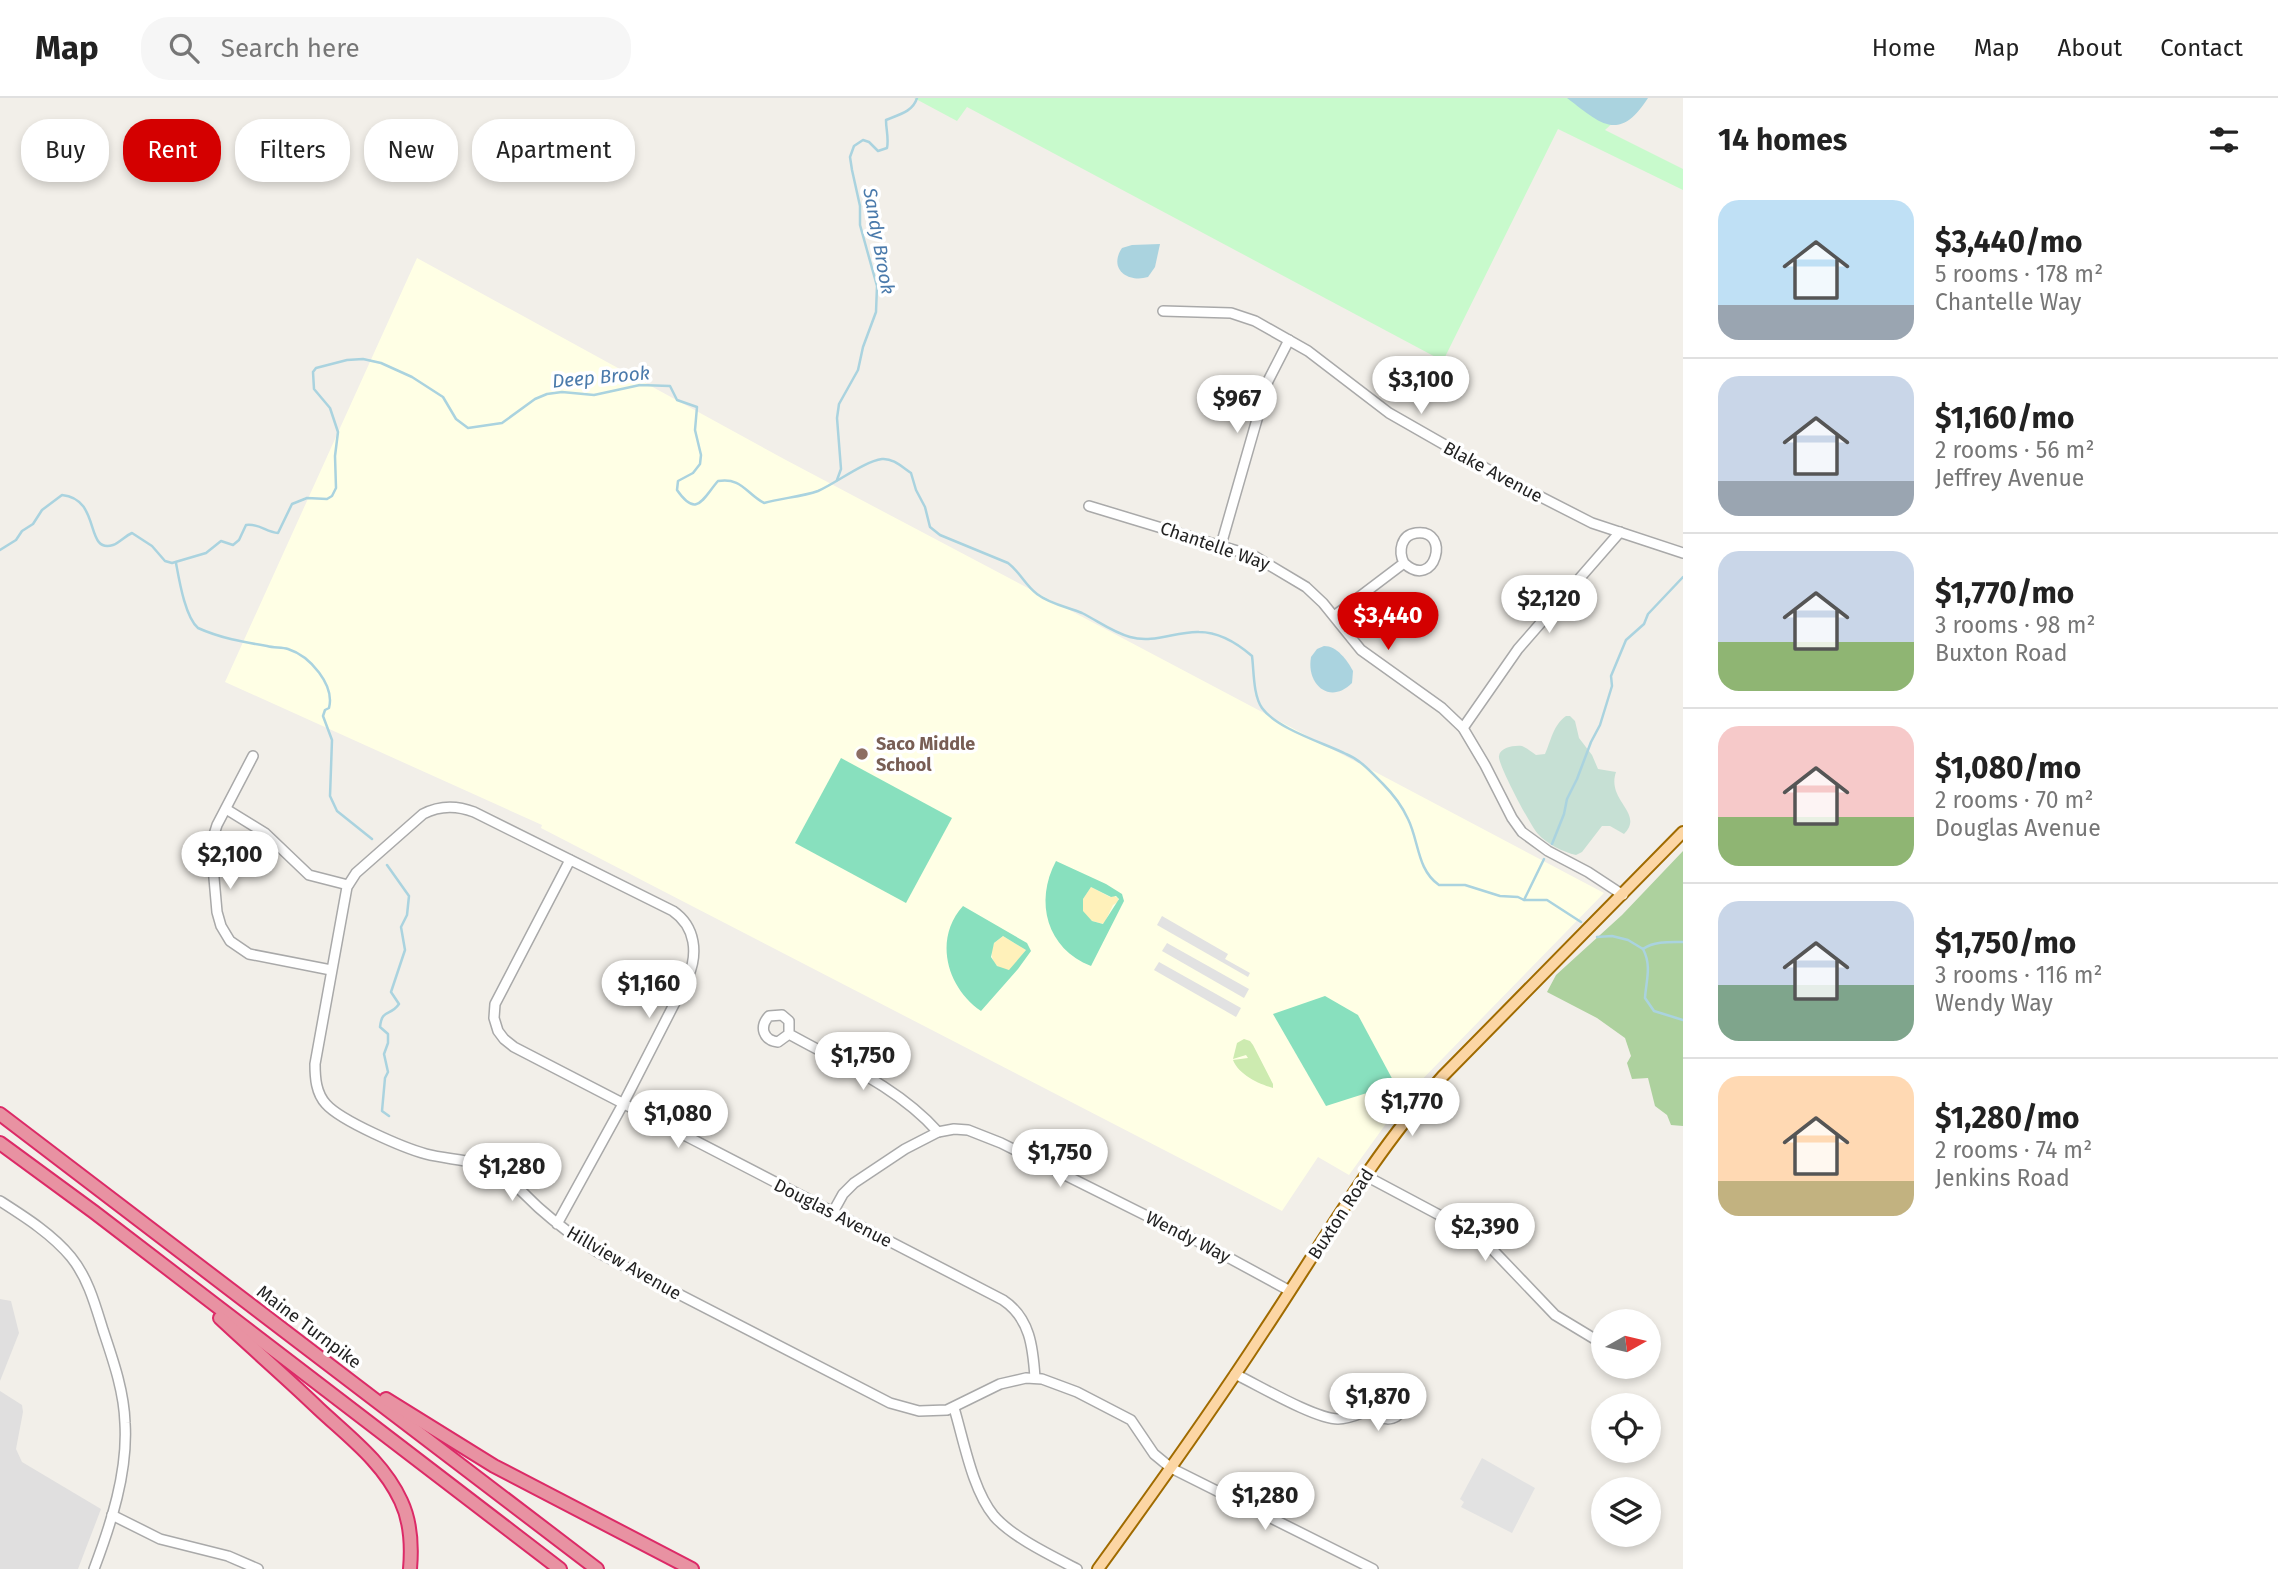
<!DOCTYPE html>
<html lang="en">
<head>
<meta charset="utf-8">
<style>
	body { margin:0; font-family:"Fira Sans",sans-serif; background:#f6f6f6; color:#222; height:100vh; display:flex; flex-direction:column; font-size:26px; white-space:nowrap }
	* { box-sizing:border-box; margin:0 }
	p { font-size:23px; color:#767676 }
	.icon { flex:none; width:38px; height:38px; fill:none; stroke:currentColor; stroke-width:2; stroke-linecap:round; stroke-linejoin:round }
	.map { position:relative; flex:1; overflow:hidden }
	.details { display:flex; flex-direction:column; background:#fff; width:595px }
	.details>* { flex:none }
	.hud { position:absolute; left:21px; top:21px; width:665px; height:63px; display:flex; gap:14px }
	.needle { width:46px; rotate:82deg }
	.fabs { position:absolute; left:1591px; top:1211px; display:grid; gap:14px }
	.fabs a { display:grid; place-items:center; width:70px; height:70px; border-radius:50%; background:#fff; box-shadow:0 4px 10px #0003; font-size:35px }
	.price { position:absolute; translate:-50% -60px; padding:0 16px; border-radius:24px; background:#fff; color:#222; font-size:23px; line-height:46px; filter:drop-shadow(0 2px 4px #0008) }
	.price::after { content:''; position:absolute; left:50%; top:42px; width:21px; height:16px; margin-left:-10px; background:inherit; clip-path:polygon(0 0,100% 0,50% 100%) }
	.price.selected { background:#d40000; color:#fff }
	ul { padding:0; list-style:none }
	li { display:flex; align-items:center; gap:21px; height:175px; padding:0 35px }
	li+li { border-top:2px solid #e0e0e0 }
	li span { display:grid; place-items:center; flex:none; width:196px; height:140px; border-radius:21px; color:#555 }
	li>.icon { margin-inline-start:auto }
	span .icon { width:84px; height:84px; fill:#fffc; stroke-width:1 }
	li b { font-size:30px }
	h2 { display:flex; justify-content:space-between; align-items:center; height:84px; padding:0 35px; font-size:30px }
	.tag { padding:0 24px; border-radius:28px; background:#fff; box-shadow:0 4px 10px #0003; font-size:24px; line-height:63px }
	.tag.selected { background:#d40000; color:#fff }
	header { display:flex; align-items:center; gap:42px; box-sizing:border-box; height:98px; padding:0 35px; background:#fff; border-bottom:2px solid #e0e0e0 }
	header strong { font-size:33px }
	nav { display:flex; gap:38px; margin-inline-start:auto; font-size:24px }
	.search { width:490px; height:63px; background:#f6f6f6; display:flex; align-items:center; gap:18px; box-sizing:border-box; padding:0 24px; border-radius:28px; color:#767676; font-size:26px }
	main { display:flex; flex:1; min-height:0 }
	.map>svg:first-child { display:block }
</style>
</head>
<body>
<header>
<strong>Map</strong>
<div class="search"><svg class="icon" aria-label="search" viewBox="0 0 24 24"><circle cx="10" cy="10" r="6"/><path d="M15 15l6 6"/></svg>Search here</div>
<nav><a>Home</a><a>Map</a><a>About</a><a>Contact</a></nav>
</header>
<main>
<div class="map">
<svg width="1683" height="1471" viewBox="0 0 1683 1471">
	<rect width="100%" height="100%" fill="#f2efe9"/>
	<g fill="#e0dfdf">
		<polygon points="0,1201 11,1203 19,1235 0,1283"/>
		<polygon points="0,1293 22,1307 23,1314 16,1351 22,1364 101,1411 78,1471 0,1471"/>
	</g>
	<polygon fill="#ffffe5" points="417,160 784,361 1604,795 1406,998 1349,1077 1318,1059 1282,1113 541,730 542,727 225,584"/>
	<path fill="#cdebb0" d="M1244,941L1250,943L1253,947L1273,986V990C1259,986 1239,977 1233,962L1248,960L1246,957L1233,961L1237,945Z"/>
	<polygon fill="#add19e" points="1683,753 1683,1028 1671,1027 1667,1017 1655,1008 1648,980 1632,981 1627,965 1631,958 1625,940 1597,920 1547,894 1556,877 1622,817"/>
	<path fill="#c6e0d4" d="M1566,618H1570L1575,623L1579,640L1592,657L1598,671L1616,674C1606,703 1645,715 1624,736L1610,728H1602L1582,754L1576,757C1563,754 1547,746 1538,736C1531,729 1497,665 1499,658C1500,649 1515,647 1522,648C1527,650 1532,654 1536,657L1545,656C1551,643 1553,627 1566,618Z"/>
	<g fill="#fff1ba">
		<polygon points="1091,789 1110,799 1114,798 1118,800 1118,804 1113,807 1104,826 1092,823 1083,814 1083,801"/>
		<path d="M1003,838L1026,852L1010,872C994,872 988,859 994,845Z"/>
	</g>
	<polygon fill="#c8facc" points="914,0 1640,0 1605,32 1683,71 1683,92 1558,31 1443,263 967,9 957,23"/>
	<g fill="#88e0be" fill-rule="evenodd">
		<polygon points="841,660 952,720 906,805 795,745"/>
		<path d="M1056,763L1106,786L1122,796L1124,803L1091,868C1047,851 1034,804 1056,763ZM1091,789L1111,799L1116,798L1119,801L1103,826L1092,823L1083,813V801Z"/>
		<path d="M963,808L1027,845L1031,853L1018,871L981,913C947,890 933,841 963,808ZM1003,838L1026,852L1009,872L997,868L991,859L994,845Z"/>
		<polygon points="1325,898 1358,917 1395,986 1326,1008 1273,916"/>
	</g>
	<g fill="#e2e2e2">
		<polygon points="1162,818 1228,856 1225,861 1250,875 1248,879 1157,827"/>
		<polygon points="1167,845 1249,891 1244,900 1162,853"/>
		<polygon points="1159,864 1241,910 1236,919 1154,872"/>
		<polygon points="1482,1360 1535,1390 1512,1435 1461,1409 1464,1404 1460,1401"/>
	</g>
	<g fill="#aad3df">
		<path d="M1567,0H1648C1619,45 1601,26 1567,0Z"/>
		<path d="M1160,146L1155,169L1148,179C1128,185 1108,171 1122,150L1132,147Z"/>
		<path d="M1324,548C1337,548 1347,562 1353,573L1352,585C1330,607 1306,587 1311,559L1317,551Z"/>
	</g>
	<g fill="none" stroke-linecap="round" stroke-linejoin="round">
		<g stroke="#aad3df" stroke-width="2.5">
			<path d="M837,382L841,371L837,320L839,306L858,272L863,249L876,214L877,188L860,127V108L852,72L850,59L854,48L863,42L869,44L878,53L887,50C889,40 886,32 886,22C898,17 913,14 917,0"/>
			<path d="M0,452L16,442L22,433L33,426L42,412L62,397C102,401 84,456 113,447C119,445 125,438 132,435L152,448L165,463L172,465L206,455L221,443L233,447L239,442L246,427C259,425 266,434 278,435L292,406L307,400L327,401L332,398L336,390L335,358L338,334L330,310L314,291L313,274L316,270L347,262L363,261L381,265L412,279L443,299L456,321L468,330L502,325L535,301L547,296L562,294L594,297L640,287L670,288L677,302L697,309L695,332L701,357L700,366L693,375L678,383L677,392C697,421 703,400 718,383C741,379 746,395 764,405C781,400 801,399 818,393C836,385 865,363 882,361C893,360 902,369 911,375L916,392L925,409L930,429L940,437L1008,465C1020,474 1025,487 1037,496C1050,506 1067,509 1082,515C1098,523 1112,534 1130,539C1154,546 1176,533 1199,534C1220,534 1237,545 1252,558C1254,573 1253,597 1262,610C1277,631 1324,645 1346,656C1361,662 1372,675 1383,686C1393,696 1402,708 1408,721C1419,743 1417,772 1439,787H1465L1500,798L1518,799L1524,802H1547L1581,824"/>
			<path d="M176,465C179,481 185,519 198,530C220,540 243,544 267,548C274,550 282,549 288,551C310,558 335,587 329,610L325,612L323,618L332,642L330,698L337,713L372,741"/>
			<polyline points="1552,746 1564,716 1567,701 1577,681 1591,644 1600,627 1612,588 1611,578 1626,542 1644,526 1648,516 1683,479"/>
			<path d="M387,767L409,798L407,817L401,829L405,852L391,894L399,906C390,919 382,910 380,929L388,936V945L384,956L388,974L385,980L382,1013L389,1018"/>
			<polyline points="1524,802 1544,761"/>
			<path d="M1597,839L1612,838L1628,842L1643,851C1654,843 1670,844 1683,844"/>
			<path d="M1643,851C1652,868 1646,883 1645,900L1654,913L1683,922"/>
		</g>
		<g stroke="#a9a9a9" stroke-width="12">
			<g id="minor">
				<polyline points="1163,213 1231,215 1255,223 1308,253 1389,315 1494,375 1592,425 1683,455"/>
				<polyline points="1089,408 1254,458 1306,489 1323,505 1361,552 1442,610 1463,630 1485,667 1512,720 1522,734 1548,753 1588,774 1623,797"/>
				<polyline points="1221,447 1268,283 1289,242"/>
				<path d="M1334,518L1404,465C1435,494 1452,430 1416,435C1401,437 1398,453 1404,465"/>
				<polyline points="1463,630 1518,551 1620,434"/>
				<polyline points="253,658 217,727 211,746 217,814 221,828 230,843 249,856 331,872"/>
				<polyline points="226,711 265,735 309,777 348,787"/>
				<path d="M570,762L495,906L494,920L498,933L504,941L514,949L1003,1202C1030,1220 1033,1249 1035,1280"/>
				<path d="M789,936L778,944C763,942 759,929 769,918L782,917L789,923V936C841,965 898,989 938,1034"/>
				<polyline points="1366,1078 1473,1135 1491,1150 1555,1217 1603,1246"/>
				<path d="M0,1103C25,1119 52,1136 71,1159C88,1180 95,1206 103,1232C113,1262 124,1293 125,1325C128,1374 111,1426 94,1471"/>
				<polyline points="833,1114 843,1096 854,1085 905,1051 938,1034 954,1031 968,1032 1001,1045 1211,1150 1290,1193"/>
				<path d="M557,1126L623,1006L688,879C698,856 696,829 673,813L474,714C456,707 440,707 423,716L356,775L347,789L315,966C315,980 316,995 326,1006C341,1023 404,1050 426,1056C449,1062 473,1061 494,1072C511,1081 525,1097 539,1110C558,1127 577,1141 599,1155L890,1305L919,1313L947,1312L1000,1286L1026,1280L1042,1281L1077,1294L1131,1322L1154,1356L1171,1370L1373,1471"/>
				<polyline points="1616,1269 1626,1269"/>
				<path d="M1235,1276C1258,1287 1315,1321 1338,1321C1349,1321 1359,1316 1370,1312C1379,1323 1396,1325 1402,1311C1416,1280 1356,1275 1370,1312"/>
				<path d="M954,1310C964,1343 972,1391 994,1418C1012,1439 1052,1458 1077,1471"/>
				<polyline points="112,1417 160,1441 228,1458 258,1471"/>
			</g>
		</g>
		<g stroke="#a06b00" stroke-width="14">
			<path id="major" d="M1098,1471C1154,1394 1210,1316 1262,1236C1320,1149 1372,1057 1442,979L1683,734"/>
		</g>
		<g stroke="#dc2a67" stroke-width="16">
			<g id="highway">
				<polyline points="0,1016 597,1471"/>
				<polyline points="0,1045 94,1114 560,1471"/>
				<path d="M220,1220C253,1251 287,1280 319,1311C349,1339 383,1364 401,1403C411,1424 412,1448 410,1471"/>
				<polyline points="386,1301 494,1368 692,1471"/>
			</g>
		</g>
		<use href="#minor" stroke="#fff" stroke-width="9"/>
		<use href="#major" stroke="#fcd6a4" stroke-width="10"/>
		<use href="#highway" stroke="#e892a2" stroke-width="12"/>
	</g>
	<circle fill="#8d6e63" stroke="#fff" stroke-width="2.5" cx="862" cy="656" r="7"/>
	<g text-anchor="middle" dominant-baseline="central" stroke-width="7" stroke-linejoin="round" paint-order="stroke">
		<g font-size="18" fill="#222" stroke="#fff">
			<text transform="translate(1493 374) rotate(28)">Blake Avenue</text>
			<text transform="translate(1215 448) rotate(19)">Chantelle Way</text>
			<text transform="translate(833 1115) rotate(27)">Douglas Avenue</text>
			<text transform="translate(1341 1116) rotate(-57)">Buxton Road</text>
			<text transform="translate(1188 1139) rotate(27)">Wendy Way</text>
			<text transform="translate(624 1165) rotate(30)">Hillview Avenue</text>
			<text transform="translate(309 1229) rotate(37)">Maine Turnpike</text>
		</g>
		<g font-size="18" font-weight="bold" fill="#785e54" stroke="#fff" text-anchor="start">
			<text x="876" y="646">Saco Middle<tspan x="876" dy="21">School</tspan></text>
		</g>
		<g font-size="19" font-style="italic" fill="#4a7aab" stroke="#fff">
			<text transform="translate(879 143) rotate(80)">Sandy Brook</text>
			<text transform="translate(601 279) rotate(-5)">Deep Brook</text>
		</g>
	</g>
</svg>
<div class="fabs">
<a><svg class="needle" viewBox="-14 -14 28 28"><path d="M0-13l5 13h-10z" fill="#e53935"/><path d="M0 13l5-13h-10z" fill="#767676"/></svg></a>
<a><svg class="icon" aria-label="locate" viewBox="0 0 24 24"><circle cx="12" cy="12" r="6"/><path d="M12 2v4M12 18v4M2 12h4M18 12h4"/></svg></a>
<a><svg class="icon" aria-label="layers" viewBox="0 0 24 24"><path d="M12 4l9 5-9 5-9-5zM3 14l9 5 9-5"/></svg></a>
</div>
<b class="price" style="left:1421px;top:318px">$3,100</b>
<b class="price" style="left:1237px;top:337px">$967</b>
<b class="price" style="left:1549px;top:537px">$2,120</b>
<b class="price selected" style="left:1388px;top:554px">$3,440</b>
<b class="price" style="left:230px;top:793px">$2,100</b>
<b class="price" style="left:649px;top:922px">$1,160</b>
<b class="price" style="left:863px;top:994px">$1,750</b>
<b class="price" style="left:1412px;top:1040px">$1,770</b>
<b class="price" style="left:678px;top:1052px">$1,080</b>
<b class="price" style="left:1060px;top:1091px">$1,750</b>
<b class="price" style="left:512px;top:1105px">$1,280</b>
<b class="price" style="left:1485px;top:1165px">$2,390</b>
<b class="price" style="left:1378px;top:1335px">$1,870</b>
<b class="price" style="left:1265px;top:1434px">$1,280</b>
<div class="hud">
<a class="tag">Buy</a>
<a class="tag selected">Rent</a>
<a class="tag">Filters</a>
<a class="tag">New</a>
<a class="tag">Apartment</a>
</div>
</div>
<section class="details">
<h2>14 homes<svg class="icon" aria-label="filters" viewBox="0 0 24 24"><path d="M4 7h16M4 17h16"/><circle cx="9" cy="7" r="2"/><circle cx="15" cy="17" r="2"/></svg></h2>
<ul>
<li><span style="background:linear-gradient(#bfe0f5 75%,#9aa5b1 0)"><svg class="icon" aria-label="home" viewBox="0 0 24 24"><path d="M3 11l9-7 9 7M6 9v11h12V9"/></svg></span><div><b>$3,440/mo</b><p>5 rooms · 178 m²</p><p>Chantelle Way</p></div></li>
<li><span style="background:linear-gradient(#c9d6e8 75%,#9aa5b1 0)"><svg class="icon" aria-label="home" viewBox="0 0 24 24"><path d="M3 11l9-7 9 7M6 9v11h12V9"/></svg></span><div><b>$1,160/mo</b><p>2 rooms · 56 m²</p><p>Jeffrey Avenue</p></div></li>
<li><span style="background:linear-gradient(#c9d6e8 65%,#8fb573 0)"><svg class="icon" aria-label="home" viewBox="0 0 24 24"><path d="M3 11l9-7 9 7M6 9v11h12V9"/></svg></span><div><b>$1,770/mo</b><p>3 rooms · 98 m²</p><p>Buxton Road</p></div></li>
<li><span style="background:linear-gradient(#f6c9c9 65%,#8fb573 0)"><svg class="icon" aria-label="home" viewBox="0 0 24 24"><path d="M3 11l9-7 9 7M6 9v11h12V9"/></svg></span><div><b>$1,080/mo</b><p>2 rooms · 70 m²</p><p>Douglas Avenue</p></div></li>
<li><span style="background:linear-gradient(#c9d6e8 60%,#7fa58c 0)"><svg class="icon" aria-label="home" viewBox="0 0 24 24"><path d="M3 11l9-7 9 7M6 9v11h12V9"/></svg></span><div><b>$1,750/mo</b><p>3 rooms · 116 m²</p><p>Wendy Way</p></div></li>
<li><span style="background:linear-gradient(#ffd9b3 75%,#c2b280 0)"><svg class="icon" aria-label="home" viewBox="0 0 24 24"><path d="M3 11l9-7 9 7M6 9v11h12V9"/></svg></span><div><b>$1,280/mo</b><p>2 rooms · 74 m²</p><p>Jenkins Road</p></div></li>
</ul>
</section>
</main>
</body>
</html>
